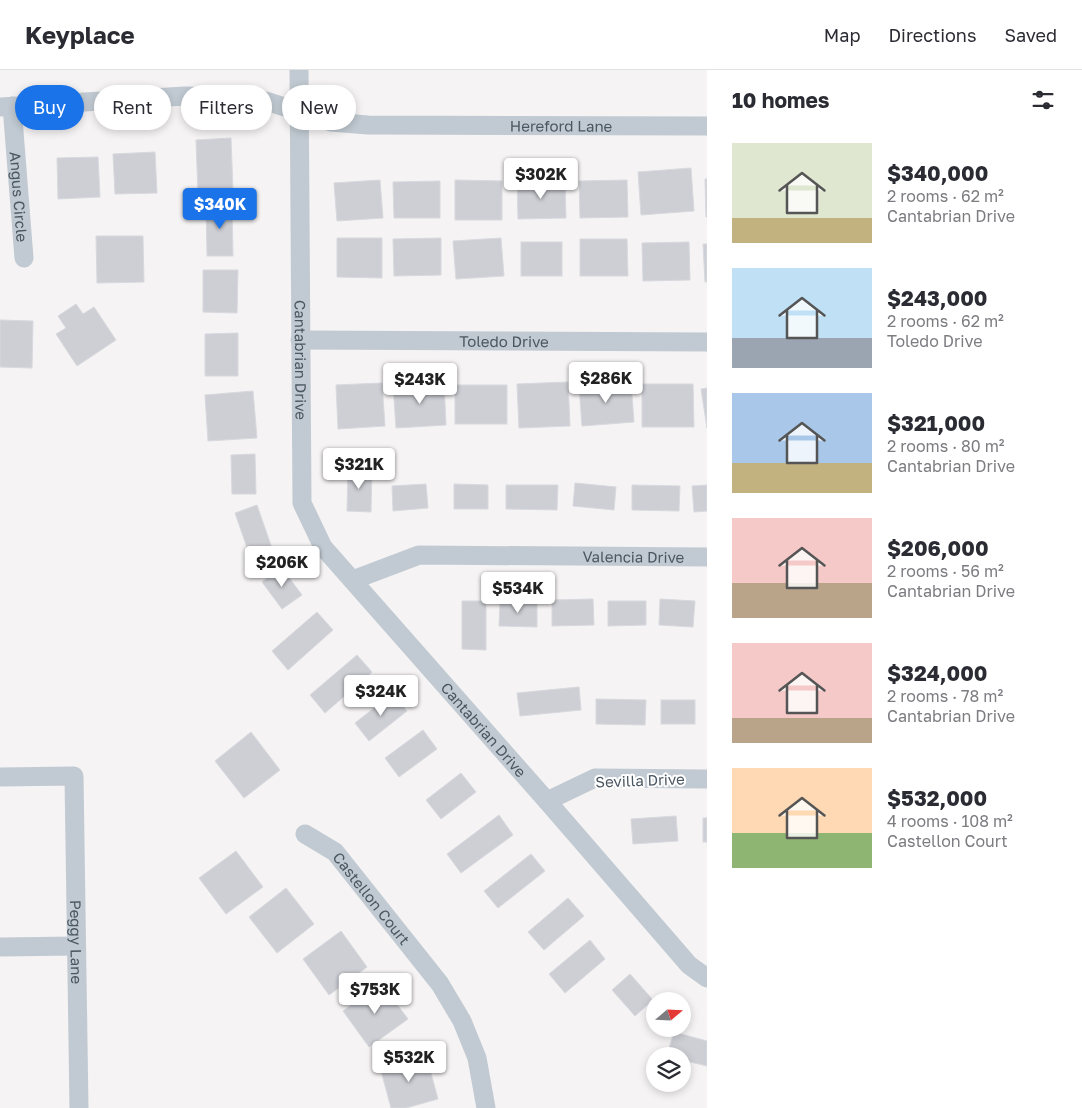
<!DOCTYPE html>
<html lang="en">
<head>
<meta charset="utf-8">
<style>
	body { margin:0; font-family:"Golos Text",sans-serif; background:#f2f2f3; color:#2b2b33; height:100vh; display:flex; flex-direction:column; font-size:19px; white-space:nowrap }
	* { box-sizing:border-box; margin:0 }
	p { font-size:16px; color:#7c7c81 }
	.icon { flex:none; width:28px; height:28px; fill:none; stroke:currentColor; stroke-width:2; stroke-linecap:round; stroke-linejoin:round }
	.map { position:relative; flex:1; overflow:hidden }
	.side { display:flex; flex-direction:column; background:#fff; width:375px }
	.side>* { flex:none }
	.top-card { position:absolute; left:15px; top:15px; width:475px; height:45px; display:flex; gap:10px }
	.needle { width:32px; rotate:71deg }
	.controls { position:absolute; left:646px; top:922px; display:grid; gap:10px }
	.controls a { display:grid; place-items:center; width:45px; height:45px; border-radius:50%; background:#fff; box-shadow:0 2px 8px #0003; font-size:25px }
	.price { position:absolute; translate:-50% -42px; padding:0 11px; border-radius:5px; background:#fff; color:#222; font-size:16px; line-height:32px; filter:drop-shadow(0 1px 2px #0008) }
	.price::after { content:''; position:absolute; left:50%; top:30px; width:15px; height:11px; margin-left:-8px; background:inherit; clip-path:polygon(0 0,100% 0,50% 100%) }
	.price.on { background:#1a73e8; color:#fff }
	ul { padding:0; list-style:none }
	li { display:flex; align-items:center; gap:15px; height:125px; padding:0 25px }
	li span { display:grid; place-items:center; flex:none; width:140px; height:100px; border-radius:0px; color:#555 }
	li>.icon { margin-inline-start:auto }
	span .icon { width:60px; height:60px; fill:#fffc; stroke-width:1 }
	li b { font-size:21px }
	h2 { display:flex; justify-content:space-between; align-items:center; height:60px; padding:0 25px; font-size:21px }
	.chip { padding:0 18px; border-radius:22px; background:#fff; box-shadow:0 2px 8px #0003; font-size:18px; line-height:45px }
	.chip.on { background:#1a73e8; color:#fff }
	header { display:flex; align-items:center; gap:30px; box-sizing:border-box; height:70px; padding:0 25px; background:#fff; border-bottom:1px solid #e1e1e2 }
	header strong { font-size:24px }
	nav { display:flex; gap:28px; margin-inline-start:auto; font-size:18px }
	main { display:flex; flex:1; min-height:0 }
	.map>svg:first-child { display:block }
</style>
</head>
<body>
<header>
<strong>Keyplace</strong>
<nav><a>Map</a><a>Directions</a><a>Saved</a></nav>
</header>
<main>
<div class="map">
<svg width="707" height="1038" viewBox="0 0 707 1038">
	<rect width="100%" height="100%" fill="#f5f3f3"/>
	<g fill="#cdcfd5" stroke="#d7d9de">
		<polygon points="231,68 233,122 198,123 196,70"/>
		<polygon points="155,82 157,123 115,124 113,84"/>
		<polygon points="98,87 100,127 58,129 57,88"/>
		<polygon points="691,98 694,141 641,145 638,102"/>
		<polygon points="705,109 707,109 707,147 706,147"/>
		<polygon points="380,110 383,148 337,151 334,113"/>
		<polygon points="455,110 502,111 502,150 455,150"/>
		<polygon points="627,110 628,147 580,148 579,111"/>
		<polygon points="440,111 440,148 394,148 393,112"/>
		<polygon points="517,111 565,111 566,148 518,149"/>
		<polygon points="206,134 232,134 233,186 207,186"/>
		<polygon points="96,166 143,166 144,212 97,213"/>
		<polygon points="337,168 382,168 382,208 337,207"/>
		<polygon points="441,168 441,205 394,206 393,169"/>
		<polygon points="501,168 504,206 456,209 453,171"/>
		<polygon points="580,169 627,169 628,206 580,206"/>
		<rect x="521" y="172" width="41" height="34"/>
		<polygon points="689,172 690,210 643,211 642,173"/>
		<polygon points="703,174 707,174 707,212 705,212"/>
		<polygon points="203,200 238,200 237,243 203,242"/>
		<polygon points="76,234 83,244 94,237 116,270 77,296 56,264 66,258 58,246"/>
		<polygon points="0,250 33,251 32,298 0,297"/>
		<polygon points="238,263 238,306 205,306 205,264"/>
		<polygon points="444,312 446,355 396,358 393,315"/>
		<polygon points="568,312 570,356 519,358 517,314"/>
		<polygon points="382,313 385,356 338,359 336,315"/>
		<polygon points="631,313 634,352 582,356 579,316"/>
		<polygon points="642,314 693,314 694,357 642,357"/>
		<rect x="455" y="315" width="52" height="39"/>
		<polygon points="707,318 707,358 701,319"/>
		<polygon points="253,321 257,368 208,371 205,325"/>
		<polygon points="255,384 256,424 232,424 231,385"/>
		<polygon points="348,398 372,399 371,442 347,441"/>
		<polygon points="575,413 616,417 614,440 573,436"/>
		<polygon points="426,414 428,438 393,441 392,416"/>
		<polygon points="454,414 488,415 488,439 454,439"/>
		<polygon points="506,415 558,415 557,440 506,439"/>
		<polygon points="632,415 680,416 679,441 632,440"/>
		<polygon points="707,415 707,441 694,442 692,416"/>
		<polygon points="257,435 274,484 252,492 235,443"/>
		<polygon points="281,497 302,525 282,539 262,512"/>
		<polygon points="593,529 594,555 552,556 552,530"/>
		<polygon points="660,529 695,531 693,557 659,555"/>
		<polygon points="462,531 486,531 486,580 462,579"/>
		<polygon points="500,531 537,532 537,557 499,556"/>
		<polygon points="608,531 646,531 646,555 608,556"/>
		<polygon points="317,542 333,560 288,600 272,581"/>
		<polygon points="357,585 372,602 325,643 310,625"/>
		<polygon points="579,617 581,640 520,646 517,623"/>
		<polygon points="392,624 407,641 369,671 355,653"/>
		<polygon points="596,629 646,630 645,655 596,654"/>
		<rect x="661" y="630" width="34" height="24"/>
		<polygon points="423,660 437,679 399,707 385,688"/>
		<polygon points="251,662 280,700 244,728 215,691"/>
		<polygon points="461,703 476,722 441,749 426,730"/>
		<polygon points="499,745 513,765 461,803 447,784"/>
		<polygon points="676,746 678,771 633,774 631,749"/>
		<rect x="703" y="748" width="4" height="24"/>
		<polygon points="236,781 263,817 226,844 199,808"/>
		<polygon points="531,784 545,801 498,838 484,821"/>
		<polygon points="286,818 314,854 277,883 249,847"/>
		<polygon points="568,828 584,846 544,880 528,862"/>
		<polygon points="341,861 367,897 329,925 303,889"/>
		<polygon points="590,870 605,889 565,923 549,904"/>
		<polygon points="630,904 653,930 635,946 612,920"/>
		<polygon points="381,913 408,949 369,977 343,941"/>
		<polygon points="674,962 707,971 707,996 682,990 682,986 667,985"/>
		<polygon points="426,985 438,1029 406,1038 391,1038 380,997"/>
	</g>
	<g fill="none" stroke-linecap="round" stroke-linejoin="round">
		<g stroke="#c1cad2" stroke-width="19">
			<path id="s1" d="M299,0L302,433L323,477L547,731L689,895L707,908"/>
			<path id="s2" d="M12,36L24,188"/>
			<path id="s3" d="M0,37L185,26L230,28L266,31L331,52L368,55L707,56"/>
			<path id="s4" d="M300,270L707,272"/>
			<path id="s5" d="M353,510L419,485L707,487"/>
			<path id="s6" d="M0,707L74,706L79,1038"/>
			<polyline points="547,731 595,708 707,709"/>
			<path id="s7" d="M305,764L335,782L440,914L462,951L477,988L486,1038"/>
			<polyline points="0,877 76,876"/>
		</g>
	</g>
	<g text-anchor="middle" dominant-baseline="central" stroke-width="4" stroke-linejoin="round" paint-order="stroke">
		<g font-size="15" fill="#4a5661" stroke="#fff">
			<text stroke="none"><textPath href="#s3" startOffset="565">Hereford Lane</textPath></text>
			<text stroke="none"><textPath href="#s2" startOffset="91">Angus Circle</textPath></text>
			<text stroke="none"><textPath href="#s4" startOffset="204">Toledo Drive</textPath></text>
			<text stroke="none"><textPath href="#s1" startOffset="290">Cantabrian Drive</textPath></text>
			<text stroke="none"><textPath href="#s5" startOffset="285">Valencia Drive</textPath></text>
			<text stroke="none"><textPath href="#s1" startOffset="725">Cantabrian Drive</textPath></text>
			<text transform="translate(640 710) rotate(-2)">Sevilla Drive</text>
			<text stroke="none"><textPath href="#s7" startOffset="94">Castellon Court</textPath></text>
			<text stroke="none"><textPath href="#s6" startOffset="240">Peggy Lane</textPath></text>
		</g>
	</g>
</svg>
<div class="controls">
<a><svg class="needle" viewBox="-14 -14 28 28"><path d="M0-13l5 13h-10z" fill="#e53935"/><path d="M0 13l5-13h-10z" fill="#7c7c81"/></svg></a>
<a><svg class="icon" aria-label="layers" viewBox="0 0 24 24"><path d="M12 4l9 5-9 5-9-5zM3 14l9 5 9-5"/></svg></a>
</div>
<b class="price" style="left:541px;top:130px">$302K</b>
<b class="price on" style="left:220px;top:160px">$340K</b>
<b class="price" style="left:606px;top:334px">$286K</b>
<b class="price" style="left:420px;top:335px">$243K</b>
<b class="price" style="left:359px;top:420px">$321K</b>
<b class="price" style="left:282px;top:518px">$206K</b>
<b class="price" style="left:518px;top:544px">$534K</b>
<b class="price" style="left:381px;top:647px">$324K</b>
<b class="price" style="left:375px;top:945px">$753K</b>
<b class="price" style="left:409px;top:1013px">$532K</b>
<div class="top-card">
<a class="chip on">Buy</a>
<a class="chip">Rent</a>
<a class="chip">Filters</a>
<a class="chip">New</a>
</div>
</div>
<section class="side">
<h2>10 homes<svg class="icon" aria-label="filters" viewBox="0 0 24 24"><path d="M4 7h16M4 17h16"/><circle cx="9" cy="7" r="2"/><circle cx="15" cy="17" r="2"/></svg></h2>
<ul>
<li><span style="background:linear-gradient(#dfe7d0 75%,#c2b280 0)"><svg class="icon" aria-label="home" viewBox="0 0 24 24"><path d="M3 11l9-7 9 7M6 9v11h12V9"/></svg></span><div><b>$340,000</b><p>2 rooms · 62 m²</p><p>Cantabrian Drive</p></div></li>
<li><span style="background:linear-gradient(#bfe0f5 70%,#9aa5b1 0)"><svg class="icon" aria-label="home" viewBox="0 0 24 24"><path d="M3 11l9-7 9 7M6 9v11h12V9"/></svg></span><div><b>$243,000</b><p>2 rooms · 62 m²</p><p>Toledo Drive</p></div></li>
<li><span style="background:linear-gradient(#a9c7e8 70%,#c2b280 0)"><svg class="icon" aria-label="home" viewBox="0 0 24 24"><path d="M3 11l9-7 9 7M6 9v11h12V9"/></svg></span><div><b>$321,000</b><p>2 rooms · 80 m²</p><p>Cantabrian Drive</p></div></li>
<li><span style="background:linear-gradient(#f6c9c9 65%,#b9a48a 0)"><svg class="icon" aria-label="home" viewBox="0 0 24 24"><path d="M3 11l9-7 9 7M6 9v11h12V9"/></svg></span><div><b>$206,000</b><p>2 rooms · 56 m²</p><p>Cantabrian Drive</p></div></li>
<li><span style="background:linear-gradient(#f6c9c9 75%,#b9a48a 0)"><svg class="icon" aria-label="home" viewBox="0 0 24 24"><path d="M3 11l9-7 9 7M6 9v11h12V9"/></svg></span><div><b>$324,000</b><p>2 rooms · 78 m²</p><p>Cantabrian Drive</p></div></li>
<li><span style="background:linear-gradient(#ffd9b3 65%,#8fb573 0)"><svg class="icon" aria-label="home" viewBox="0 0 24 24"><path d="M3 11l9-7 9 7M6 9v11h12V9"/></svg></span><div><b>$532,000</b><p>4 rooms · 108 m²</p><p>Castellon Court</p></div></li>
</ul>
</section>
</main>
</body>
</html>
